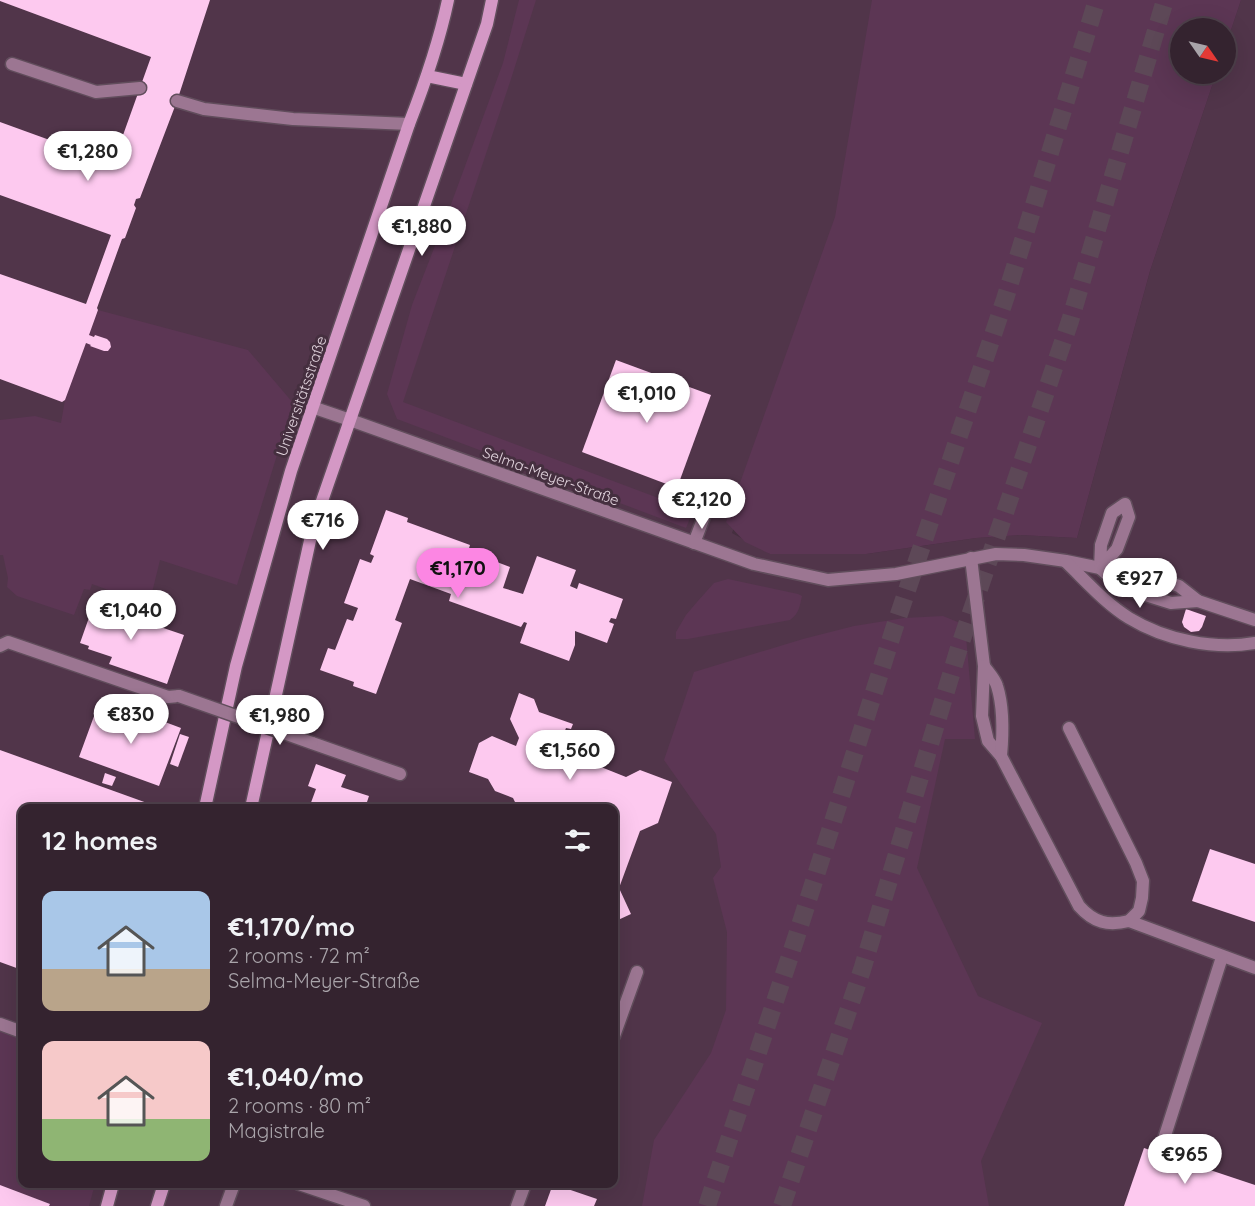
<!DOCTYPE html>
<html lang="en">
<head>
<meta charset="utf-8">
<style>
	body { margin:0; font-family:Quicksand,sans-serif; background:#3c2b37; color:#f1f3f6; height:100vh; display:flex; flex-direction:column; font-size:22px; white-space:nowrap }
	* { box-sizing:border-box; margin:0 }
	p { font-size:20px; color:#a9a4aa }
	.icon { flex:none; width:33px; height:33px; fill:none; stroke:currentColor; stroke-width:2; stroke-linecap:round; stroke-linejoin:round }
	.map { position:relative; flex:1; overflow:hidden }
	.panel { position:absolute; left:18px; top:804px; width:600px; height:384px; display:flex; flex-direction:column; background:#34232f; border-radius:12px; box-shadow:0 6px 24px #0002,0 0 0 2px #4e404b }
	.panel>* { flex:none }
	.needle { width:39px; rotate:124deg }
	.fabs { position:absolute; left:1170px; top:18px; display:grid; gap:12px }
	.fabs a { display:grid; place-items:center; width:66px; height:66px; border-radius:50%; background:#34232f; box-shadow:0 6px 24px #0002,0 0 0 2px #4e404b; font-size:30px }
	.price { position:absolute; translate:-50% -51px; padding:0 14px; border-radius:21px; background:#fff; color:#222; font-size:20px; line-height:39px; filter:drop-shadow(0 2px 3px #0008) }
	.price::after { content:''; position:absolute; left:50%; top:36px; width:18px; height:14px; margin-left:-9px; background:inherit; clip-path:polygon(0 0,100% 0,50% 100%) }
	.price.active { background:#fc86e3; color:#111 }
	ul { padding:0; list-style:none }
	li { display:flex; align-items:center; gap:18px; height:150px; padding:0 24px }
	li span { display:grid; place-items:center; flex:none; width:168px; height:120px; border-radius:12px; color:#555 }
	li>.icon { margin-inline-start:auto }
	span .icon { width:72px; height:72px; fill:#fffc; stroke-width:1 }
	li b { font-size:26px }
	h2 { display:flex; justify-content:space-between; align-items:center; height:72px; padding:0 24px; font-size:26px }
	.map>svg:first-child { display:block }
</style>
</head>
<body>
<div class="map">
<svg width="1255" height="1206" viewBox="0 0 1255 1206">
	<rect width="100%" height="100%" fill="#452f3f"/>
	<path fill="#51354a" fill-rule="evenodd" d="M0,0H884L848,214L732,533L770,554H866L976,538L1020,535L1077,538L1150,271L1216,74H1226V45L1241,0H1255V1206H0ZM22,808H614V1184H22Z"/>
	<g fill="#5c3654">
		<polygon points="519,0 536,0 511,79 403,402 693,511 686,528 397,419 387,394 412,305 450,207 503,63"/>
		<polygon points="872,0 1241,0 1226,45 1226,28 1180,28 1180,74 1216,74 1150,271 1077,538 1020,535 976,538 866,554 770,554 745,542 726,522 835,217"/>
		<polygon points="98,310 248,350 293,403 237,585 160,560 149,605 92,584 90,590 84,589 74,615 17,596 7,587 8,578 3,555 0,555 0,420 35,416 61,423 65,400 86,343 91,345 91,346 108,351 111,347 110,342 95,335 94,337 89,335"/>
		<path d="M728,579L798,594L802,596C800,605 799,614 790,620L688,639H676V632L686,615L697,602L714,583Z"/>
		<polygon points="943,616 965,625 975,739 945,739 917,868 978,996 1042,1023 981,1161 989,1206 642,1206 654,1140 711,1053 726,1010 727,932 713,878 721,867 716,834 664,760 694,672 803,639 854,626 904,618"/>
		<polygon points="0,1031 22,1036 22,1184 95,1184 89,1206 49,1206 50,1204 0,1185"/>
	</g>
	<g fill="#fdc9ef">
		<polygon points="0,0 210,0 177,101 140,198 136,199 134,205 136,208 125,238 122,239 97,308 98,310 89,335 94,337 95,335 107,339 110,342 111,347 108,351 104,351 90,346 91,345 86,343 65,400 62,402 0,379 0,274 86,304 111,235 0,195 0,122 113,163 151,57 0,1"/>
		<polygon points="616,360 711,395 677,488 582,452"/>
		<polygon points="386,510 408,518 407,522 470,545 466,558 479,563 481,556 510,567 503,588 523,594 537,556 576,570 570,586 577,589 579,583 623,599 616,619 611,618 609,622 614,624 607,643 575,631 575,645 569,661 520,643 527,623 524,622 521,627 449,601 451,594 410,579 395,620 402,623 376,694 353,686 354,682 320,670 328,648 335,650 347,619 353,621 358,608 344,603 360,559 371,563 374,556 370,554"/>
		<polygon points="97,595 125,605 122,614 184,635 167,684 109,664 112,657 88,649 89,646 80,643"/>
		<polygon points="1186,609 1206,616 1202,627 1199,631 1191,632 1184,627 1182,622"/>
		<polygon points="519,693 534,699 539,712 573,724 571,729 566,728 561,741 575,747 587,738 598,742 591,763 626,777 640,770 672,782 658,823 640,831 619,888 631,914 618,920 614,931 614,808 518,808 513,798 495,791 488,779 469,772 479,743 492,736 516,746 519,738 510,719"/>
		<polygon points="97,708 129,719 132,710 143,714 140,723 147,726 149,716 181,728 159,786 79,757"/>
		<polygon points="180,734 189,737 178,767 170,764"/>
		<polygon points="0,750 161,808 22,808 22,970 0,962"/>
		<polygon points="316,764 346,775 341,787 369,796 365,808 309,808 316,789 308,786"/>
		<polygon points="105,773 116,777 112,786 102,783"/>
		<polygon points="1210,849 1255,864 1255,922 1192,901"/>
		<polygon points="1144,1148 1255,1185 1255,1206 1124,1206"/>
		<polygon points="553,1184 597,1199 594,1206 545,1206"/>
		<polygon points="0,1185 50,1204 49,1206 0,1206"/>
	</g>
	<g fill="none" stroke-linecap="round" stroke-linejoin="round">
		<g stroke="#5d4857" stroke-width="18" stroke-dasharray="18 9" stroke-linecap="butt">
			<polyline points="707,1206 796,938 894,629 1005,299 1097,0"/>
			<polyline points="782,1206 862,970 959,648 1070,321 1165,0"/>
		</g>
		<g stroke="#614d5c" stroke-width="15">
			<g id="lane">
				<polyline points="12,64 96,92 140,88"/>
				<polyline points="177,101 204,109 293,119 409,124"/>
				<polygon points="1125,504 1129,517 1117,549 1100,568 1101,545 1112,513"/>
				<polyline points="694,543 707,509"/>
				<path d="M971,558L984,666L982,716L988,741L1001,756L1079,906C1094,923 1108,926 1129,921L1255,968"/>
				<path d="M984,666C988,672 995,679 997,686C1004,708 1003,734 1001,756"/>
				<polyline points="1069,728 1136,863 1143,881 1142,898 1139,911 1129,921"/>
				<polyline points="0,1024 22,1032"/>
				<polyline points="614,1036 637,972"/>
				<polyline points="1162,1145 1222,957"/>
				<polyline points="299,1184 364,1206"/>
				<polyline points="226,1206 234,1184"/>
				<polyline points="517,1206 525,1184"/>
			</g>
		</g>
		<g stroke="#614d5c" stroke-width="15">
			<g id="street">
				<polyline points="312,407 350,420 754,564 828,580 896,574 996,554 1024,555 1066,561 1100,568 1124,568 1179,586 1198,601 1255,620"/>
				<path d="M1066,562C1086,581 1105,603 1129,618C1165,640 1214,650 1255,643"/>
				<polyline points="1100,568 1120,587 1171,603 1198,601"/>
				<polyline points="0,646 8,642 168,697 179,696"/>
				<polyline points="312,743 400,774"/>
			</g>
		</g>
		<g stroke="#614d5c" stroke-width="15">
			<g id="secondary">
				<polyline points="427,76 466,84"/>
				<path d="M205,808L236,666L291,471L409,124C425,83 439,43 448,0"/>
				<polyline points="251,808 313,527 487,24 492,0"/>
				<polyline points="107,1206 113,1184"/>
				<polyline points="157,1206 164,1184"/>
			</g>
		</g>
		<use href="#lane" stroke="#9c7692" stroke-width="12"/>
		<use href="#street" stroke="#9c7692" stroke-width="12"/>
		<use href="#secondary" stroke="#d498c5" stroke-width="12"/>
		<g stroke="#614d5c" stroke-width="15" stroke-linecap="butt">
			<polyline id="street-bridge" points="179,696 312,743"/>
		</g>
		<use href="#street-bridge" stroke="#9c7692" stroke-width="12"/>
	</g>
	<g text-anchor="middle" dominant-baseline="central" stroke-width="6" stroke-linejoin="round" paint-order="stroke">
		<g font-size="15" fill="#e2d4de" stroke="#452f3f">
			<text transform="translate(301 396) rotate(-71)">Universitätsstraße</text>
			<text transform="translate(551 476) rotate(20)">Selma-Meyer-Straße</text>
		</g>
	</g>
</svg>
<div class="fabs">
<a><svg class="needle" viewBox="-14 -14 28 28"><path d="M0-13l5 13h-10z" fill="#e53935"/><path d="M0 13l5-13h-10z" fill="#a9a4aa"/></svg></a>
</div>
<b class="price" style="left:88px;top:182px">€1,280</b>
<b class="price" style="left:422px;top:257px">€1,880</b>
<b class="price" style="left:647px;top:424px">€1,010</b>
<b class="price" style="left:702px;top:530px">€2,120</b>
<b class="price" style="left:323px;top:551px">€716</b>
<b class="price active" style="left:458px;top:599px">€1,170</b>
<b class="price" style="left:1140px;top:609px">€927</b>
<b class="price" style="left:131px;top:641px">€1,040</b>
<b class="price" style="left:131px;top:745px">€830</b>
<b class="price" style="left:280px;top:746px">€1,980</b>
<b class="price" style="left:570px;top:781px">€1,560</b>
<b class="price" style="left:1185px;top:1185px">€965</b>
<section class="panel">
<h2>12 homes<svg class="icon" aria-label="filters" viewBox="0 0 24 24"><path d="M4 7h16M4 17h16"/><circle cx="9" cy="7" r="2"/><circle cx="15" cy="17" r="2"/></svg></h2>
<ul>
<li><span style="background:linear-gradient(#a9c7e8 65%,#b9a48a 0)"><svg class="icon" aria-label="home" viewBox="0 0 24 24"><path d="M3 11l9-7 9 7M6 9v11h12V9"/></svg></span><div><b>€1,170/mo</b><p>2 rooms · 72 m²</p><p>Selma-Meyer-Straße</p></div></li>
<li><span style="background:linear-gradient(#f6c9c9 65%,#8fb573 0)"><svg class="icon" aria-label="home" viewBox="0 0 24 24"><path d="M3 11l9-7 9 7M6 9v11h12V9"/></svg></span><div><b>€1,040/mo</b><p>2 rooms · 80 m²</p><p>Magistrale</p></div></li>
</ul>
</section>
</div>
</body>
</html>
